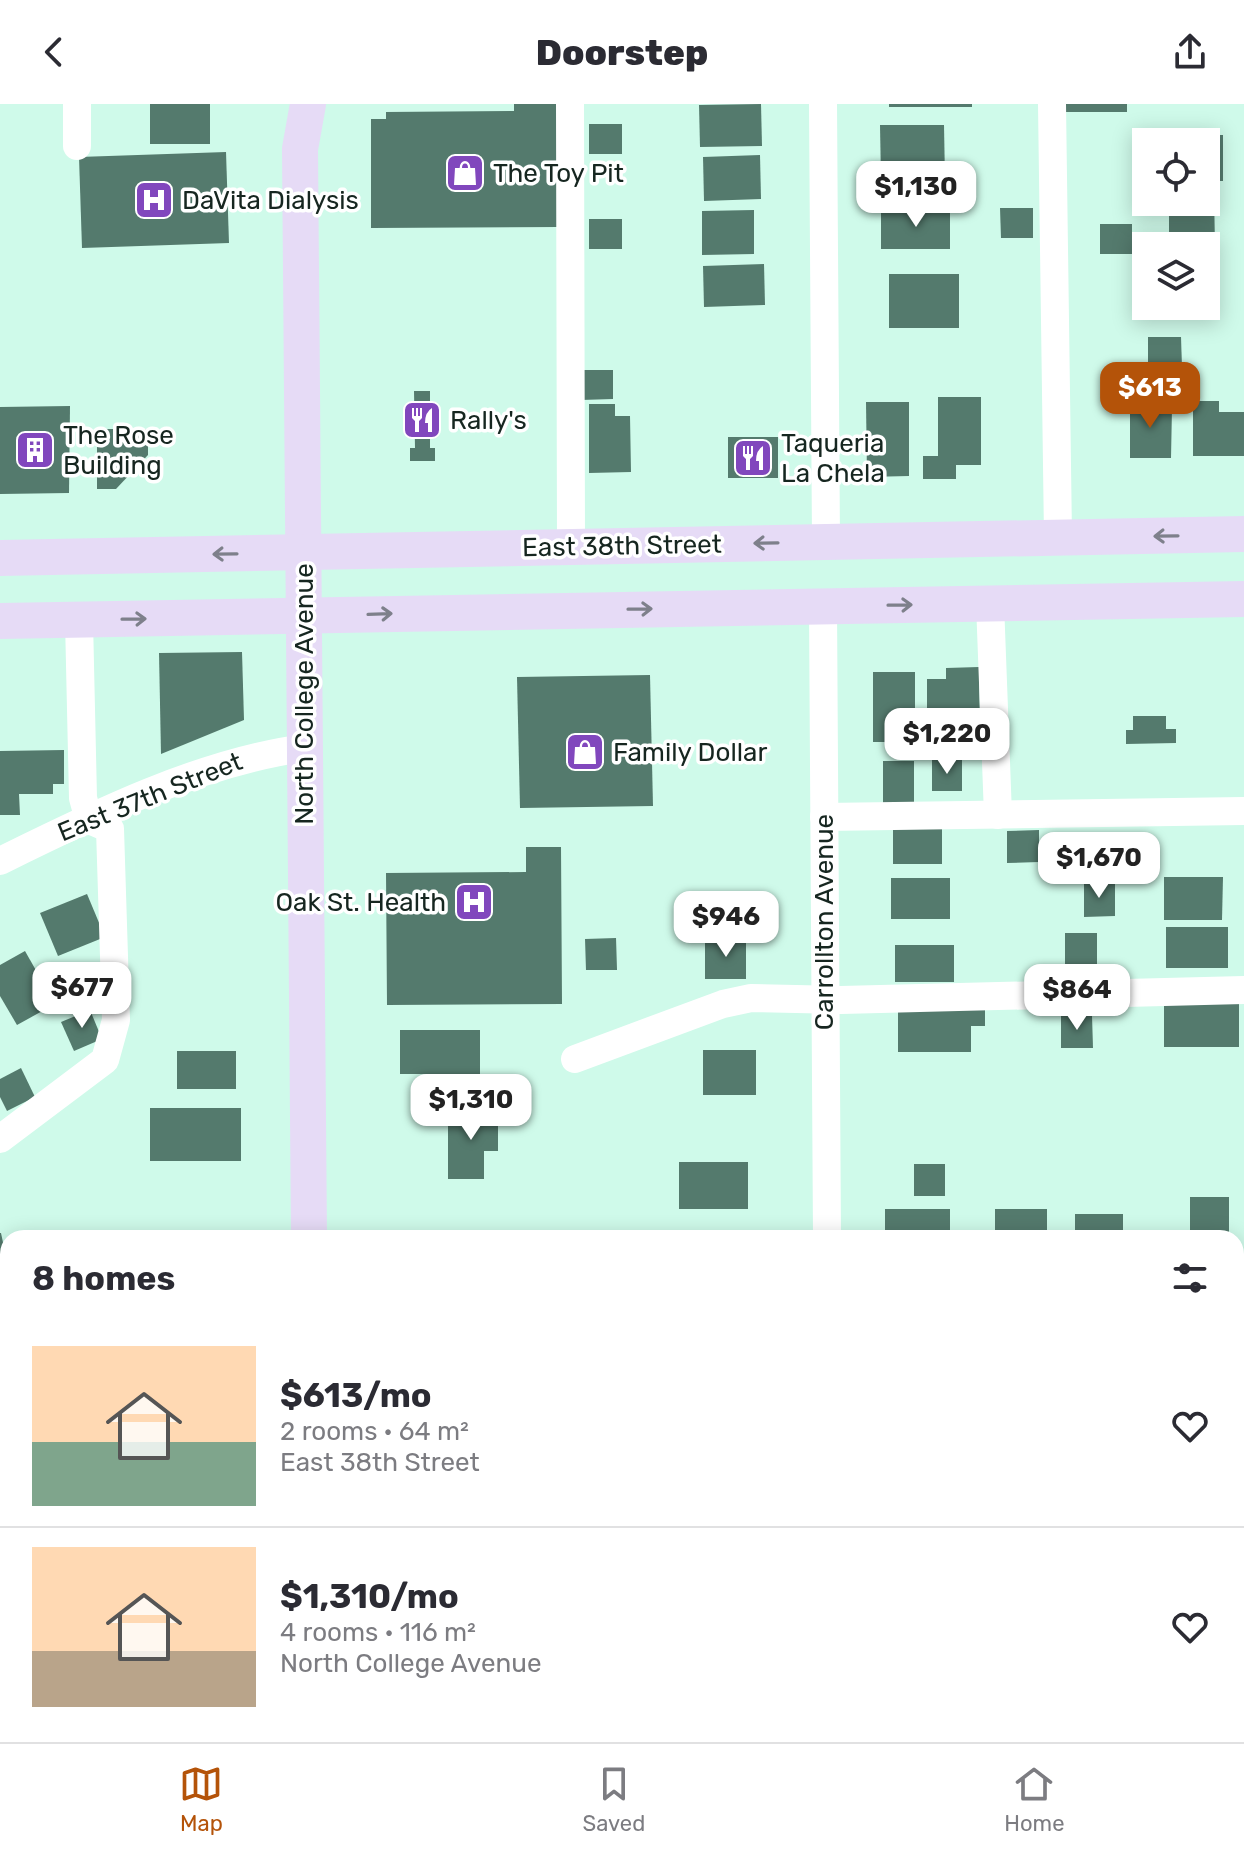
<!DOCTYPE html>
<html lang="en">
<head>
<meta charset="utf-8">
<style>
	body { margin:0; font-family:Rubik,sans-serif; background:#f7f7f7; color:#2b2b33; height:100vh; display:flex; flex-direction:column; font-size:30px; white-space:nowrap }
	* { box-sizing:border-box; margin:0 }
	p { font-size:26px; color:#7c7c81 }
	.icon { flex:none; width:44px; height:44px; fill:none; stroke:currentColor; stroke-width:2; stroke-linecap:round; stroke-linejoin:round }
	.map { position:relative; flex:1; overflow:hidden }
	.sheet { position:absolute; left:0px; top:1126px; width:1244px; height:512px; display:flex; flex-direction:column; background:#fff; border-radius:24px 24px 0 0; box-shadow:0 4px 20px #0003 }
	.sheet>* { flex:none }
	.controls { position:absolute; left:1132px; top:24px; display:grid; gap:16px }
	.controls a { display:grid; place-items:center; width:88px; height:88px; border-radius:0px; background:#fff; box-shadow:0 4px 20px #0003; font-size:40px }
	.price { position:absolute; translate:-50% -68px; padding:0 18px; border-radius:16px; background:#fff; color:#222; font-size:26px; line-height:52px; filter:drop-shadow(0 2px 4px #0008) }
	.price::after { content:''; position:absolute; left:50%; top:48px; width:24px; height:18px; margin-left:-12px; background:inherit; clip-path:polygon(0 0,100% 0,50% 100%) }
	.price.active { background:#b45309; color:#fff }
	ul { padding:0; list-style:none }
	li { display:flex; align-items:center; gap:24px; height:200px; padding:0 32px }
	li+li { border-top:2px solid #e1e1e2 }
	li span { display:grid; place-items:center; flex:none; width:224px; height:160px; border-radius:0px; color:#555 }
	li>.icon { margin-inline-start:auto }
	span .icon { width:96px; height:96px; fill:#fffc; stroke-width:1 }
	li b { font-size:34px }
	h2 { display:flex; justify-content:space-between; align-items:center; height:96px; padding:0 32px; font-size:34px }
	header { display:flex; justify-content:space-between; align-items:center; height:104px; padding:0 32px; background:#fff; font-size:36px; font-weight:800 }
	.tab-bar { display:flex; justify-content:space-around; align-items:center; height:112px; border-top:2px solid #e1e1e2; background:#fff; font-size:22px; color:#7c7c81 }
	.tab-bar a { display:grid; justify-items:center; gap:4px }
	.tab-bar .active { color:#b45309 }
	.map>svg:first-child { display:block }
</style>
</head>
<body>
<header><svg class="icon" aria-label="back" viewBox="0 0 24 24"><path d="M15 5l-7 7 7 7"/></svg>Doorstep<svg class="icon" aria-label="share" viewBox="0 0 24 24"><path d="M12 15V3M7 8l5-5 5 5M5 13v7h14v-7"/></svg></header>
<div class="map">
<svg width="1244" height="1638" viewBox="0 0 1244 1638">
	<rect width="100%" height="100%" fill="#cffaea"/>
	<g fill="#547a6d">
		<rect x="150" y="0" width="60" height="40"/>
		<polygon points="514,0 558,0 559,123 371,124 371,15 386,15 386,8 514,7"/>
		<polygon points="761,0 762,42 700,43 699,1"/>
		<rect x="889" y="0" width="83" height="3"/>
		<rect x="1065" y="0" width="62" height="8"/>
		<rect x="589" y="20" width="33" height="30"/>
		<polygon points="880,21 944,21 945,76 881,76"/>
		<polygon points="1156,31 1223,31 1223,77 1206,77 1206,38 1156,38"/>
		<polygon points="226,48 229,139 82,144 79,53"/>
		<polygon points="760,51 761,95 704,97 703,53"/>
		<polygon points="1206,89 1214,89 1215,142 1169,142 1169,98 1206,98"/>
		<polygon points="1000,104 1033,104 1033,134 1001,134"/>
		<polygon points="950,105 950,145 881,145 881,106"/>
		<polygon points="754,106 754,150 702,151 702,107"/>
		<rect x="589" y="115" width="33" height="30"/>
		<rect x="1100" y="120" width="32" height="30"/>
		<polygon points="764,160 765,201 704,203 703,162"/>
		<polygon points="1137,168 1146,168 1146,202 1199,202 1199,214 1137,213"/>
		<rect x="889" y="170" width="70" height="54"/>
		<polygon points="1148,233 1181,233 1182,263 1148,263"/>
		<polygon points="581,266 613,266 613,295 581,296"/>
		<polygon points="414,287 430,287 430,344 435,344 435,357 410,357 410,344 415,344"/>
		<polygon points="938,293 981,293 981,361 956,361 956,375 923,375 923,352 938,352"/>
		<polygon points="1130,295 1155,295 1155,304 1172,304 1171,354 1130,354"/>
		<polygon points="1193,297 1219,297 1219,308 1244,308 1244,352 1193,352"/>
		<polygon points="866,298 909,298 909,372 867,373"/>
		<polygon points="589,300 615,300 615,312 630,312 631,368 589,369"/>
		<polygon points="70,302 69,389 0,390 0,303"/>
		<polygon points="97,325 148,325 148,351 116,385 97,385"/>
		<rect x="728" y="333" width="50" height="41"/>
		<polygon points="242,548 244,616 161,650 159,549"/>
		<polygon points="979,563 980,627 952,627 953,636 927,636 927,575 946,575 946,564"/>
		<rect x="873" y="568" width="42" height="70"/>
		<polygon points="650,571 653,702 520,704 517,573"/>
		<polygon points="1133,612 1166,612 1166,625 1176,625 1176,639 1126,640 1126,626 1133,626"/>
		<polygon points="64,646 64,680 53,680 53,690 19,690 20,711 0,711 0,647"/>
		<rect x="932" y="656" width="30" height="31"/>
		<rect x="883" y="657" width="31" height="44"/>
		<rect x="893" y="722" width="49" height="38"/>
		<polygon points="1039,726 1039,758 1007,759 1007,727"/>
		<polygon points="526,743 561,743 562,900 387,901 386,769 526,768"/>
		<polygon points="1164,773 1223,773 1222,816 1164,816"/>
		<rect x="891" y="774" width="59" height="41"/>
		<polygon points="1084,780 1115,780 1115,812 1084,813"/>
		<polygon points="87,790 105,833 58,852 40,809"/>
		<rect x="1166" y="823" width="62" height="41"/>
		<rect x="1065" y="829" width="32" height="32"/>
		<polygon points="616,834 617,866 586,866 585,835"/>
		<rect x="705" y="835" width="41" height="40"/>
		<rect x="895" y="841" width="59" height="37"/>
		<polygon points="25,847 55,900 17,921 0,892 0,861"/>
		<rect x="1164" y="899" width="75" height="44"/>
		<polygon points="898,904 985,904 985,922 971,922 971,948 898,948"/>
		<polygon points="90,906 102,935 74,947 61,918"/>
		<polygon points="1092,911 1093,944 1061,944 1061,912"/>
		<rect x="400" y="926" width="80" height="44"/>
		<rect x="703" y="946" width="53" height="45"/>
		<rect x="177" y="947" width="59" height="38"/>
		<polygon points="21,964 35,993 7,1007 0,993 0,975"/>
		<rect x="150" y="1004" width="91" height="53"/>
		<polygon points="448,1007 498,1007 498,1047 484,1047 484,1075 448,1075"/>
		<rect x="679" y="1058" width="69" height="47"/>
		<rect x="914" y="1060" width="31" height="32"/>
		<rect x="1190" y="1093" width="39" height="41"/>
		<rect x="885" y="1105" width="65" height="29"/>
		<rect x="995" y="1105" width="52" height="29"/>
		<rect x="1075" y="1110" width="48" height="24"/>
		<polygon points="1,1129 8,1162 0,1164 0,1129"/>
		<polygon points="8,1233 8,1274 0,1276 0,1235"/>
		<rect x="681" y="1630" width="56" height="8"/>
		<polygon points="925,1630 967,1630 967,1638 917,1638 917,1633"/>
		<rect x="1060" y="1630" width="31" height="8"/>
		<rect x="1135" y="1630" width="63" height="8"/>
		<rect x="1022" y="1634" width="31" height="4"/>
	</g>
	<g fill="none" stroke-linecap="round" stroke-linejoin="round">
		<g stroke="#fff" stroke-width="28">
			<polyline points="77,0 77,42"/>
			<polyline points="570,0 571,443"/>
			<polyline points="823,0 826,438"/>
			<polyline points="1052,0 1058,433"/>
			<polyline points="990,499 998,711"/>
			<polyline points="823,502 827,1134"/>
			<polyline points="824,713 1244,707"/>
			<path d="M0,757C93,711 200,658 304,644"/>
			<polyline points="575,955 723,900 751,894 841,896 1244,886"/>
			<polyline points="0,1035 105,956 116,916 110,725 89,716 83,694 79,516"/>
			<polyline points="1236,1322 1244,1325"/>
			<polyline points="0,1591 8,1586"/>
			<polyline points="831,1630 831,1638"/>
		</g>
		<g stroke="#e6dbf6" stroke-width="36">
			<polyline points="308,0 300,45 309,1134"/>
			<polyline points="0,454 1244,430"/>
			<polyline points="0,517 1244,495"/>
			<polyline points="314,1630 314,1638"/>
		</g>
	</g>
	<defs><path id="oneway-shaft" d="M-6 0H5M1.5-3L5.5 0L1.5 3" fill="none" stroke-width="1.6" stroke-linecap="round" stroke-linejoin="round" transform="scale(2)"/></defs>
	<g stroke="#7e808b">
		<use href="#oneway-shaft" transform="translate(1166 432) rotate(179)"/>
		<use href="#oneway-shaft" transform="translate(766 439) rotate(179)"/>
		<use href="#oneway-shaft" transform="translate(225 450) rotate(179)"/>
		<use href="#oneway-shaft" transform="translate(900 501) rotate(-1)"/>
		<use href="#oneway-shaft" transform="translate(640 505) rotate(-1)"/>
		<use href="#oneway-shaft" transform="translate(380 510) rotate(-2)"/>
		<use href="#oneway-shaft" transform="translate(134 515) rotate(-1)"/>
	</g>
	<defs>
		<g id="shop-square" transform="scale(2)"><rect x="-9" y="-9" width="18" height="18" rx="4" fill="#8147bd" stroke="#fff"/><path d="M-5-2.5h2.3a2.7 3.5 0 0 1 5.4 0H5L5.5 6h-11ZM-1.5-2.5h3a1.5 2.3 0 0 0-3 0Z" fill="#fff"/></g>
		<g id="hospital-square" transform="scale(2)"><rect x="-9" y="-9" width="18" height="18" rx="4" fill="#8147bd" stroke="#fff"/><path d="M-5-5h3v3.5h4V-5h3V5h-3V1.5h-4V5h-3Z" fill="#fff"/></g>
		<g id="restaurant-square" transform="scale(2)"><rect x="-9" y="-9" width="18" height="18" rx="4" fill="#8147bd" stroke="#fff"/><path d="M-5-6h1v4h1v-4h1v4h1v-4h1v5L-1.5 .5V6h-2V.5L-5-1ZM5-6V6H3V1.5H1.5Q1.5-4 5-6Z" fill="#fff"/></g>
		<g id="building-square" transform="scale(2)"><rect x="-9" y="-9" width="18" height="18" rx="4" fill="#8147bd" stroke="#fff"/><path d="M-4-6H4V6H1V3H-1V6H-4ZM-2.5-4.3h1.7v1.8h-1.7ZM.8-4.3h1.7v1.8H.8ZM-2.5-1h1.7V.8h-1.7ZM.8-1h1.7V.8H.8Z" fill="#fff"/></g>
	</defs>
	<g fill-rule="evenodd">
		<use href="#shop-square" x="465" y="69"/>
		<use href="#hospital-square" x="154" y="96"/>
		<use href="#restaurant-square" x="422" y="316"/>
		<use href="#building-square" x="35" y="346"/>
		<use href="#restaurant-square" x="753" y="354"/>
		<use href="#shop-square" x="585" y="648"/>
		<use href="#hospital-square" x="474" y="798"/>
	</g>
	<g text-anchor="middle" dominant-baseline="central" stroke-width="7" stroke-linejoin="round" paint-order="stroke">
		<g font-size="26" fill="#162620" stroke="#fff" text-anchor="start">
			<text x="493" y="69">The Toy Pit</text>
			<text x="182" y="96">DaVita Dialysis</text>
			<text x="450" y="316">Rally's</text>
			<text x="63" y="331">The Rose<tspan x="63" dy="30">Building</tspan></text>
			<text x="781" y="339">Taqueria<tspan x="781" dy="30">La Chela</tspan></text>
			<text x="613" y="648">Family Dollar</text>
			<text x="446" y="798" text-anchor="end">Oak St. Health</text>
		</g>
		<g font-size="26" fill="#162620" stroke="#fff">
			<text transform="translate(622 442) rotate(-1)">East 38th Street</text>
			<text transform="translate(304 590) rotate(-90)">North College Avenue</text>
			<text transform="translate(150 693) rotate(-22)">East 37th Street</text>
			<text transform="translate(824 818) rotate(-90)">Carrollton Avenue</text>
		</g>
	</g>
</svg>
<div class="controls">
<a><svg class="icon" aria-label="locate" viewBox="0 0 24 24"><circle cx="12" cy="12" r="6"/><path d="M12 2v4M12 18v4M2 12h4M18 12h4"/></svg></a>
<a><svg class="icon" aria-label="layers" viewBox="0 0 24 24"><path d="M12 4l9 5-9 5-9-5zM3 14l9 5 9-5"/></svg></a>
</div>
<b class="price" style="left:916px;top:125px">$1,130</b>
<b class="price active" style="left:1150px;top:326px">$613</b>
<b class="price" style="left:947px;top:672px">$1,220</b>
<b class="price" style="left:1099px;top:796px">$1,670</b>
<b class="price" style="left:726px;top:855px">$946</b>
<b class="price" style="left:82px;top:926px">$677</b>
<b class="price" style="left:1077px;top:928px">$864</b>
<b class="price" style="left:471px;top:1038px">$1,310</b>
<section class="sheet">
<h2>8 homes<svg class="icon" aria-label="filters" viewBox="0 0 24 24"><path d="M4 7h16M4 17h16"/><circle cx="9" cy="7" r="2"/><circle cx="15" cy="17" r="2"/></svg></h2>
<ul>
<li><span style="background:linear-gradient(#ffd9b3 60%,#7fa58c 0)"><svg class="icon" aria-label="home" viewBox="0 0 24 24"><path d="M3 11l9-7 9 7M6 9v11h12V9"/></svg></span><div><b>$613/mo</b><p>2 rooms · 64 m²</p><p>East 38th Street</p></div><svg class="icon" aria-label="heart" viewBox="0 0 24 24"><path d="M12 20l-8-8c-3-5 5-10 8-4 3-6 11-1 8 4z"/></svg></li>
<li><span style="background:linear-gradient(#ffd9b3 65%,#b9a48a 0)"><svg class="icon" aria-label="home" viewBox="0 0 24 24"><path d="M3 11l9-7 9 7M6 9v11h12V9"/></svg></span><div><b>$1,310/mo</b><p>4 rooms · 116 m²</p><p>North College Avenue</p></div><svg class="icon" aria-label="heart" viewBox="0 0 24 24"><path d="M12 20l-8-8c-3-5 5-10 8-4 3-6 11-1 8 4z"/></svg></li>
</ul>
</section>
</div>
<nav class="tab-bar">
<a class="active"><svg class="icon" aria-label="map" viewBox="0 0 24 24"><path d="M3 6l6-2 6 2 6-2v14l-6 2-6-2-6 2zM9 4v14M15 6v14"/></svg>Map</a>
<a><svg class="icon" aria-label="saved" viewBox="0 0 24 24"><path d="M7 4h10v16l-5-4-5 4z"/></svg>Saved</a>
<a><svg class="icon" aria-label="home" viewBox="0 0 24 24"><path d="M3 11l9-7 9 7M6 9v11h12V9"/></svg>Home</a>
</nav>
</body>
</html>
